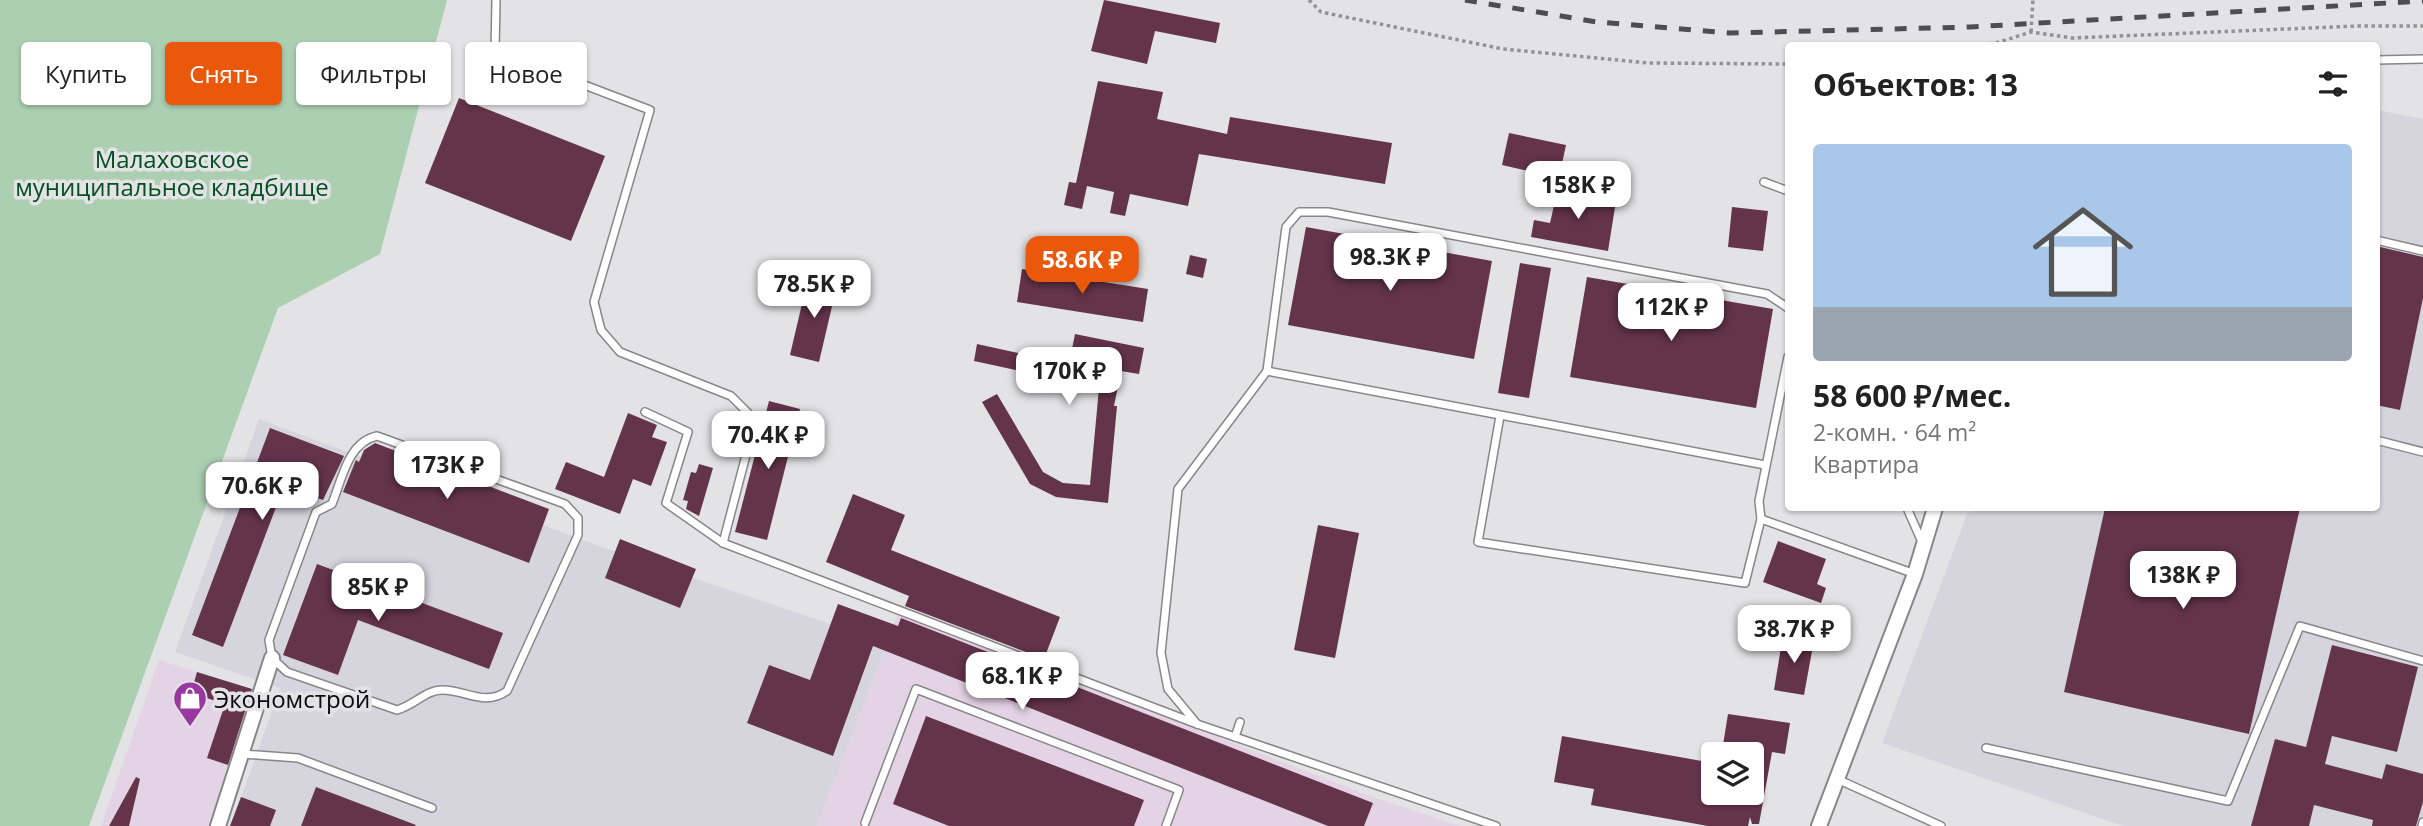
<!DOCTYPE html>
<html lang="ru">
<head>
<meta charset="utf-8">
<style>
	body { margin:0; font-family:"Open Sans",sans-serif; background:#f6f6f6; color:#222; height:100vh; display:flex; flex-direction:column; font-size:26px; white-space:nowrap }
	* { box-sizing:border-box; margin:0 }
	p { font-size:23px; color:#767676 }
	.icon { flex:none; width:38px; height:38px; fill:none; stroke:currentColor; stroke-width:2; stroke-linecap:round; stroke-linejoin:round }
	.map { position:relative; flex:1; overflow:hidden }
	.drawer { position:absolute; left:1785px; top:42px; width:595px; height:469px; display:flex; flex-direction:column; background:#fff; border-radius:7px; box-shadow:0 2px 5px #0004 }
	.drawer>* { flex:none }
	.hud { position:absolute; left:21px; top:42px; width:665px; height:63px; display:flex; gap:14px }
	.tools { position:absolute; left:1701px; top:742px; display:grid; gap:14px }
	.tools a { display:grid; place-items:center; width:63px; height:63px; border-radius:7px; background:#fff; box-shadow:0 2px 5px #0004; font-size:35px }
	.price { position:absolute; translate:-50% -60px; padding:0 16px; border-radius:14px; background:#fff; color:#222; font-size:23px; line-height:46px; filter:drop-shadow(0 2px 4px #0008) }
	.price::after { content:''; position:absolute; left:50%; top:42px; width:21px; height:16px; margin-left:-10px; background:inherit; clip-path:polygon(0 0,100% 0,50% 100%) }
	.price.selected { background:#ea580c; color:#fff }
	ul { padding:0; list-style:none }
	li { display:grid; align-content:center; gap:14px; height:371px; padding:0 28px }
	li span { display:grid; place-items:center; height:217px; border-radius:7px; color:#555 }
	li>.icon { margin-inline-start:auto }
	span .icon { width:126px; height:126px; fill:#fffc; stroke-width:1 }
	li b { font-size:30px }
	h2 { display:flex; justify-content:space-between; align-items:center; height:84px; padding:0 28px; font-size:30px }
	.chip { padding:0 24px; border-radius:7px; background:#fff; box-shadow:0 2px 5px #0004; font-size:24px; line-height:63px }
	.chip.selected { background:#ea580c; color:#fff }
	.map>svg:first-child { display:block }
</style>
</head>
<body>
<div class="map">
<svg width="2423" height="826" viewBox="0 0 2423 826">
	<rect width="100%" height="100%" fill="#e3e3e5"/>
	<g fill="#e4d3e5">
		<polygon points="898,614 1373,797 1460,826 817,826"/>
		<polygon points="159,660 257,691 211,826 101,826"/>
	</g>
	<g fill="#d6d5de">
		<polygon points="2377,110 2423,119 2423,826 2123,826 1882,743 1967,514 1977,508 2376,508"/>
		<polygon points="259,419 599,546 887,643 817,826 231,826 280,688 175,652"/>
	</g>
	<polygon fill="#accfb2" points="0,0 447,0 380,254 278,308 89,826 0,826"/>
	<g fill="#64344b">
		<polygon points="1104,0 1220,23 1216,43 1155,31 1147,64 1091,51"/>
		<polygon points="1098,81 1163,92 1157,119 1227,134 1230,117 1392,143 1385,184 1199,154 1188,206 1130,194 1125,216 1110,213 1114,192 1087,186 1082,209 1064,205 1069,182 1076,183"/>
		<polygon points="459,98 605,156 571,241 425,183"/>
		<polygon points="1509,133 1566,145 1559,178 1502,165"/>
		<polygon points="1558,188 1616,201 1608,251 1531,237 1534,220 1550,223"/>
		<polygon points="1732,207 1768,211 1763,251 1728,247"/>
		<polygon points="1306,227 1492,261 1474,359 1288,325"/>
		<polygon points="2376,246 2423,257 2423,298 2400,410 2376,405"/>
		<polygon points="1190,255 1207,259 1203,278 1186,274"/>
		<polygon points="1520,263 1551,268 1529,398 1498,393"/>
		<polygon points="1022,269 1148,289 1143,322 1017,302"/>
		<polygon points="1587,277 1773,309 1756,408 1570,377"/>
		<polygon points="808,278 837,285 819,362 790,355"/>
		<polygon points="1075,334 1144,348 1139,374 1121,371 1114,406 1117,406 1108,503 1056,497 1030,484 982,402 997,394 1043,472 1063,483 1090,485 1099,388 974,361 977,344 1069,364"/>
		<polygon points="769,401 800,409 767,540 735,532"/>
		<polygon points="628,413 657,425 652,437 667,442 651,486 633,479 620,514 555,489 566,462 604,477"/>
		<polygon points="270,428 344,456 323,500 284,486 223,647 192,635"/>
		<polygon points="375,443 549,509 529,563 343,492 356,460 359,462 364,450"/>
		<polygon points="699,464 713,468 699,516 686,509 688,501 683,500 691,472 696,473"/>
		<polygon points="853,494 905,515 891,550 1060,617 1044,659 905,606 909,596 826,562"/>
		<polygon points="2105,508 2300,508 2249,734 2064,692"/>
		<polygon points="1318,525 1359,533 1335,658 1294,650"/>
		<polygon points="620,539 696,569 680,608 605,578"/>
		<polygon points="1778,541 1826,559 1817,584 1826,588 1821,603 1763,582"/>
		<polygon points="317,564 503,633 489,669 358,620 338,675 283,655"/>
		<polygon points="838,604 898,626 901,618 1373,803 1364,826 1328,826 873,646 833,756 747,723 769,665 810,680"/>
		<polygon points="1783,635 1814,640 1804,695 1774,690"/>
		<polygon points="2332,645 2418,667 2397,752 2332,736 2325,764 2382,779 2386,764 2423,774 2423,802 2416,826 2372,826 2373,820 2314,805 2309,826 2251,826 2275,739 2306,747"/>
		<polygon points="197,672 252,689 228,765 207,758 225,704 191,693"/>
		<polygon points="1728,714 1790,723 1785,754 1772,752 1759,824 1752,824 1750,817 1748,826 1708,826 1591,805 1594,789 1554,782 1562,736 1713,763 1713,793 1752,793 1752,749 1723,745"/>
		<polygon points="926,716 1144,800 1134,826 949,826 893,804"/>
		<polygon points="136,777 140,779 129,826 109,826"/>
		<polygon points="316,787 416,825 415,826 301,826"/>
		<polygon points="241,797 276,810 270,826 230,826"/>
	</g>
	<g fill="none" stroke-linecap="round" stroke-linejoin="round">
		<g stroke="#878789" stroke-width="10">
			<g id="lane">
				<polyline points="496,0 495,51 650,110 594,302 601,330 620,352 731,396 748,413 751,436 723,543"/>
				<polyline points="2376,60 2423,59"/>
				<polyline points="1764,182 1788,191"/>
				<polyline points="2376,240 2423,251"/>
				<polyline points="1267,371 1765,465"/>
				<polyline points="645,412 688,432 666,503 723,543 1197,724 1496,826"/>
				<polyline points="1500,416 1478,542 1745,583 1761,519 1759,501 1788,357"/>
				<path d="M377,436L565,504L578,518V535L507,691C484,707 467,690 442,690C426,690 416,704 397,710L287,672L272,658L269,640L316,512L332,504C342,479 348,442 377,436Z"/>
				<polyline points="2376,440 2423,452"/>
				<polyline points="1907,508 1922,542"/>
				<polyline points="1761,519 1915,574"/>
				<polyline points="1197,724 1168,689 1161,653 1178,489 1267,371 1286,227 1299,212 1328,212 1767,294 1788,308"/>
				<polyline points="1235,737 1240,722"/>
				<polyline points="1986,748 2228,801 2300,626 2423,661"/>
				<polyline points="242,754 298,758 432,808"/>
				<polyline points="1837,779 1941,826"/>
				<polyline points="865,823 916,689 1179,790 1166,826"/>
				<polyline points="2422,826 2423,822"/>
			</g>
		</g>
		<g stroke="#878789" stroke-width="18">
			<g id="street">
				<polyline points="218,826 272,658"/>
				<polyline points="1819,826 1915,574 1935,508"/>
			</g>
		</g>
		<g stroke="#929293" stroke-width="3.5" stroke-dasharray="3.5 3.5" stroke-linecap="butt">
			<polyline points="1309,0 1321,12 1503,49 1649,63 1788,64"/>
			<polyline points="2031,32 2033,0"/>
			<polyline points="1968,46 1996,43 2031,32 2072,38 2357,26 2423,26"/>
		</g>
		<use href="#lane" stroke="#fff" stroke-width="7"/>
		<use href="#street" stroke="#fff" stroke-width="14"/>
		<polyline stroke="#4e4e50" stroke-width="5" stroke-dasharray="12 12" stroke-linecap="butt" points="1465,0 1597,22 1730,33 1970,27 2423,1"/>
	</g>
	<defs>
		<g id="shop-pin" transform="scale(1.75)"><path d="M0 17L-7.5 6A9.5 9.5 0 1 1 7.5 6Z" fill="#99389f" stroke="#e3e3e5"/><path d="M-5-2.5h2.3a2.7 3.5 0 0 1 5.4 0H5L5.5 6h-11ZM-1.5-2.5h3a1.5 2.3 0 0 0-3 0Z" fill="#fff"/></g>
	</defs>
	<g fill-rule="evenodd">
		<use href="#shop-pin" x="190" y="698"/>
	</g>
	<g text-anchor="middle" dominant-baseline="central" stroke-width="7" stroke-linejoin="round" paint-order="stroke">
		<g font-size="24" fill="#015021" stroke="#e3e3e5">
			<text x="172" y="158">Малаховское<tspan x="172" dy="28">муниципальное кладбище</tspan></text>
		</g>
		<g font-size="24" fill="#0b0b0c" stroke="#e3e3e5" text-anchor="start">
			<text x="214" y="698">Экономстрой</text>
		</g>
	</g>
</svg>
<div class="tools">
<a><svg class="icon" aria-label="layers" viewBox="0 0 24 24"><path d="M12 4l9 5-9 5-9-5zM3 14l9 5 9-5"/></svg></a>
</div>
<b class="price" style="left:1578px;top:221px">158K ₽</b>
<b class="price" style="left:1390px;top:293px">98.3K ₽</b>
<b class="price selected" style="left:1082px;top:296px">58.6K ₽</b>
<b class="price" style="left:814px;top:320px">78.5K ₽</b>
<b class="price" style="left:1671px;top:343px">112K ₽</b>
<b class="price" style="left:1069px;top:407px">170K ₽</b>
<b class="price" style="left:768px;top:471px">70.4K ₽</b>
<b class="price" style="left:447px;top:501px">173K ₽</b>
<b class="price" style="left:262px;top:522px">70.6K ₽</b>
<b class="price" style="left:2183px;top:611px">138K ₽</b>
<b class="price" style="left:378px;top:623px">85K ₽</b>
<b class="price" style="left:1794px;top:665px">38.7K ₽</b>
<b class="price" style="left:1022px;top:712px">68.1K ₽</b>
<div class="hud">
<a class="chip">Купить</a>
<a class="chip selected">Снять</a>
<a class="chip">Фильтры</a>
<a class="chip">Новое</a>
</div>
<section class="drawer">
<h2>Объектов: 13<svg class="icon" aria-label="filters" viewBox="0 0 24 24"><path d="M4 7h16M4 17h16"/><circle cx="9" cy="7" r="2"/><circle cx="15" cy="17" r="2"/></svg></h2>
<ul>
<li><span style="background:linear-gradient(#a9c7e8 75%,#9aa5b1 0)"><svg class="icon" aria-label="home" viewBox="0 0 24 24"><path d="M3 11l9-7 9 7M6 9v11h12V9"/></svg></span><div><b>58 600 ₽/мес.</b><p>2-комн. · 64 m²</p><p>Квартира</p></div></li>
</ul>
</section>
</div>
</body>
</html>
